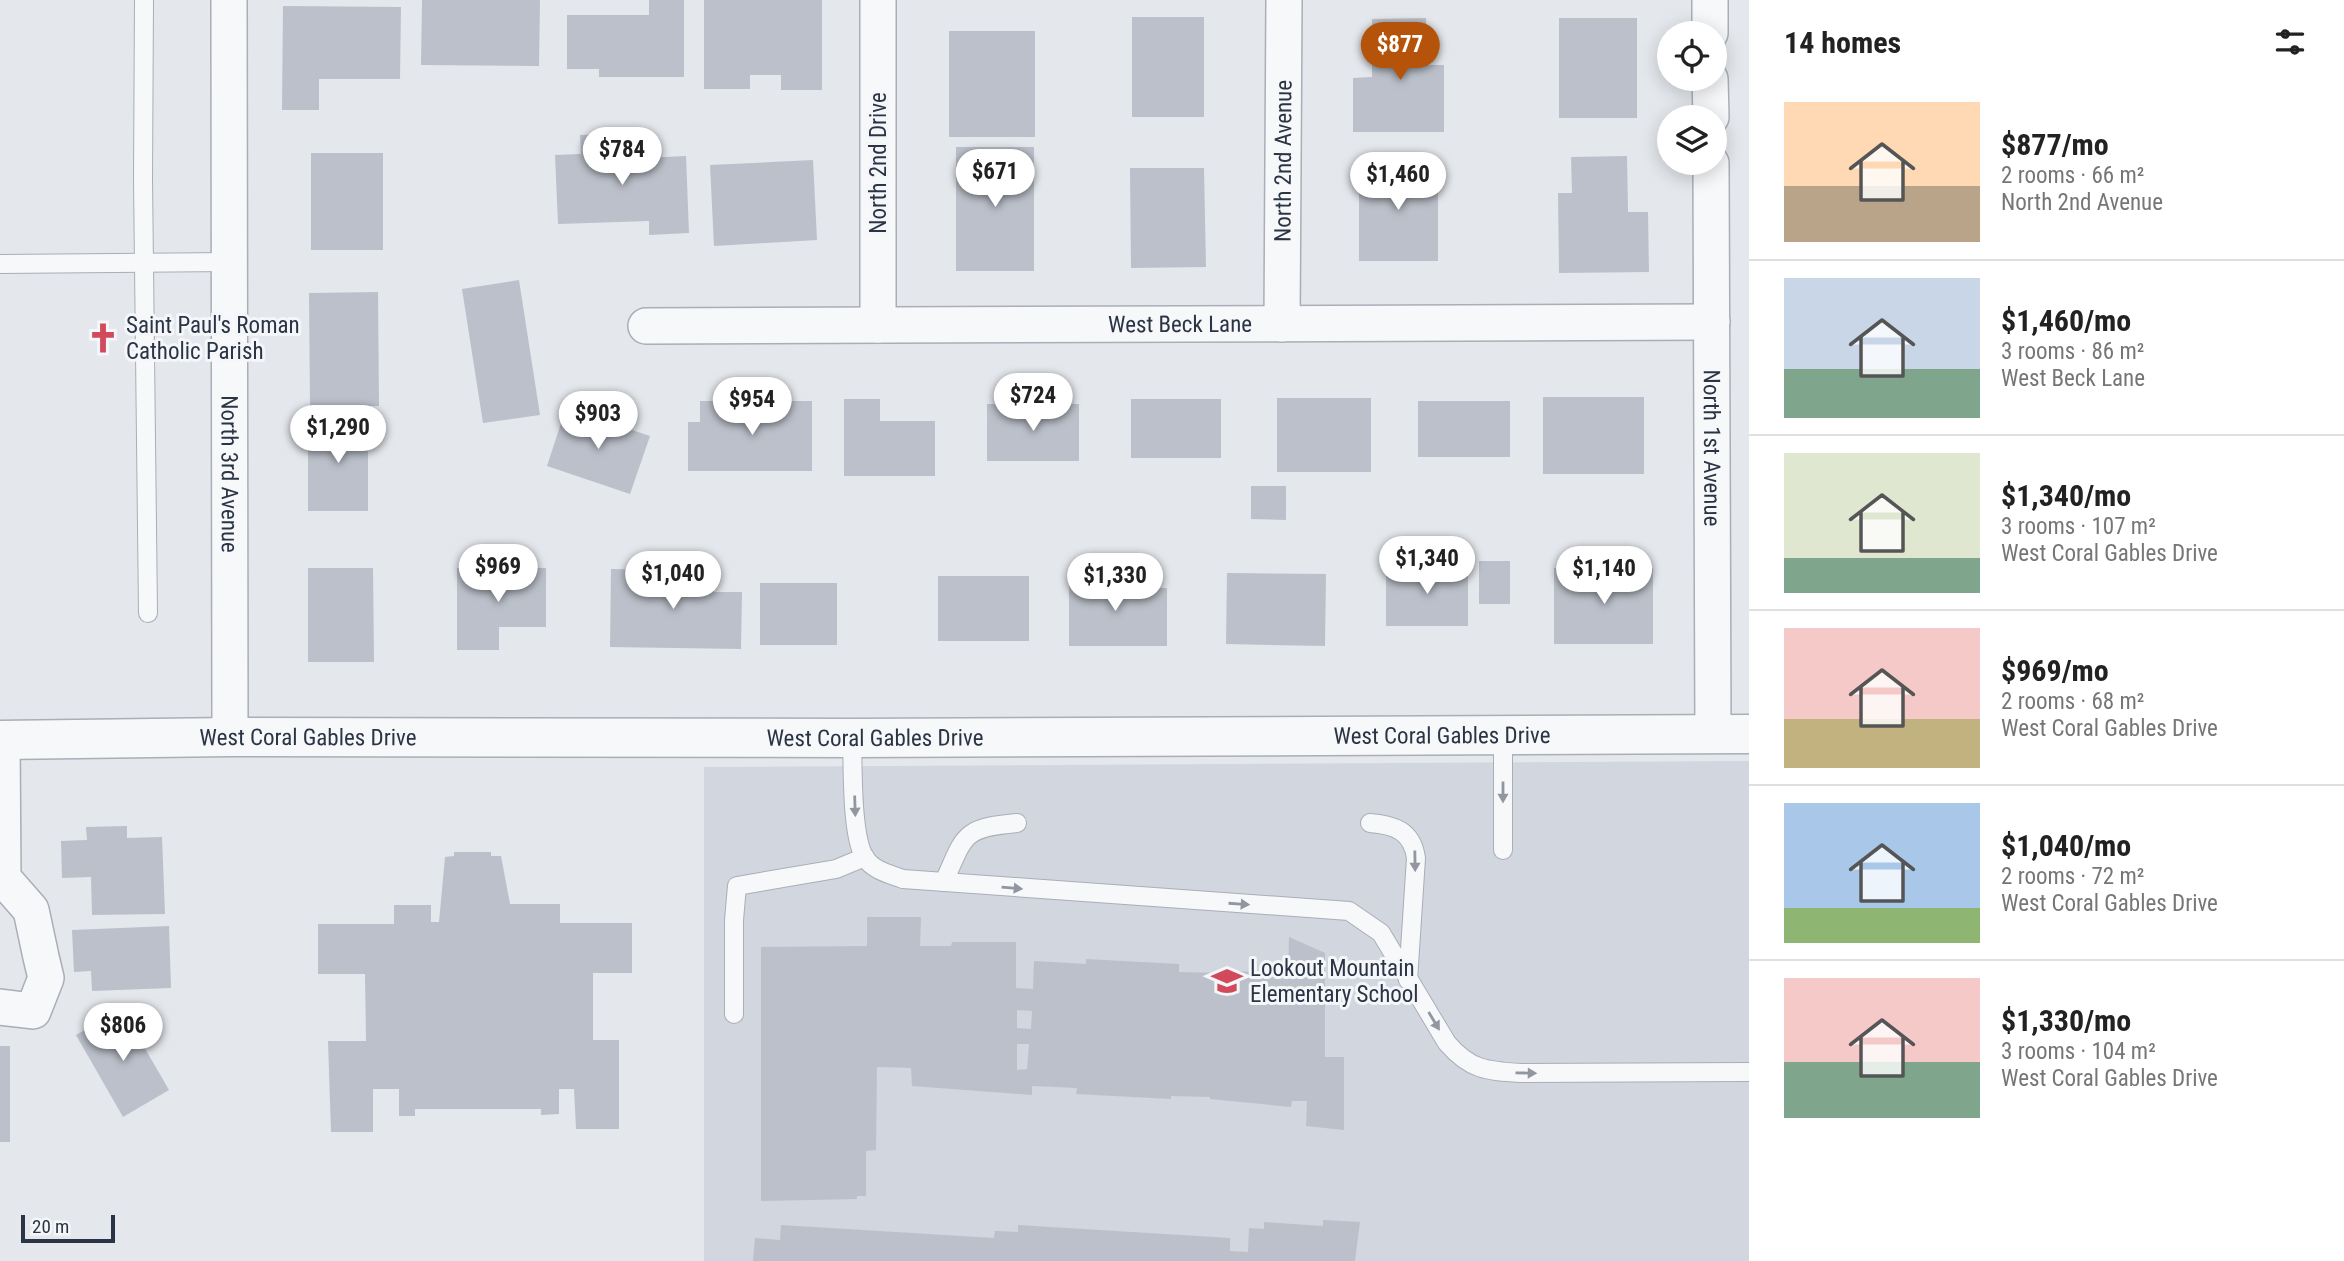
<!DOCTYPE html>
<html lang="en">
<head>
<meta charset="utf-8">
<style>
	body { margin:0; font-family:"Roboto Condensed",sans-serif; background:#f2f2f2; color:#222; height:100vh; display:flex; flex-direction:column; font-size:26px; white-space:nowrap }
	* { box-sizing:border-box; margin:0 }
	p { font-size:23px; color:#767676 }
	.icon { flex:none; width:38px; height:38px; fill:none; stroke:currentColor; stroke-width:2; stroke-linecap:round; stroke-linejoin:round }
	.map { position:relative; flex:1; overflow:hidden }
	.sheet { display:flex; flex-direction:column; background:#fff; width:595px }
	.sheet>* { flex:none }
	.fabs { position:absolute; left:1657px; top:21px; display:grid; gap:14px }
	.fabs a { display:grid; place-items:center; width:70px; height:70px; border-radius:50%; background:#fff; box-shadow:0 4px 18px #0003; font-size:35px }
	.scale { position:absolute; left:21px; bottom:18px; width:94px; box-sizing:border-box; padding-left:7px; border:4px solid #2b3445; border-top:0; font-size:19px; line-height:24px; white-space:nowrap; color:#2b3445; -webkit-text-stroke:5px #f4f6f9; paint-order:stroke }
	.price { position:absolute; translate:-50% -60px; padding:0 16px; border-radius:24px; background:#fff; color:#222; font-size:23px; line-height:46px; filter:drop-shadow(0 2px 4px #0008) }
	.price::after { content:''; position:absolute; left:50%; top:42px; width:21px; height:16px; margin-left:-10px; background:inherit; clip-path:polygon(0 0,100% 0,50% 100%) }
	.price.active { background:#b45309; color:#fff }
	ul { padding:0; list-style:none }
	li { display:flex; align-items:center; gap:21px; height:175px; padding:0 35px }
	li+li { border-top:2px solid #e0e0e0 }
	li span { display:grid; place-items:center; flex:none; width:196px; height:140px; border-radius:0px; color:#555 }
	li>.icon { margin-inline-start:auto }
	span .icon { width:84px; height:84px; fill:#fffc; stroke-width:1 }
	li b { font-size:30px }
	h2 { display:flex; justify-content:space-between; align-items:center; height:84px; padding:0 35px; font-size:30px }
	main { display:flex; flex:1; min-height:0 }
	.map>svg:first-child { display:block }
</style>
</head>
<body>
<main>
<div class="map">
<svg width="1749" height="1261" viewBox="0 0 1749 1261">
	<rect width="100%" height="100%" fill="#e4e7ec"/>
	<polygon fill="#d2d6de" points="1749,761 1749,1261 704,1261 704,767"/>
	<g fill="#bbc0ca" fill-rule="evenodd">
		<polygon points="422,0 540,0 539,66 421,65"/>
		<polygon points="649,0 684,0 684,77 599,77 599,69 567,69 567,15 649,15"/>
		<polygon points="704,0 822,0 822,90 781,90 781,75 750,75 750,89 704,89"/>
		<polygon points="283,6 401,7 400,79 319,79 319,110 282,110"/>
		<rect x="1132" y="17" width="72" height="100"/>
		<polygon points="1426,18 1427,65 1444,65 1444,132 1353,132 1353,78 1372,77 1372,19"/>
		<rect x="1559" y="18" width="78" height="100"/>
		<rect x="949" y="31" width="86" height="106"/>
		<polygon points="621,133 622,159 686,156 689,233 649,235 649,221 558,224 555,155 581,154 580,135"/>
		<rect x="956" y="147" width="78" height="124"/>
		<rect x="311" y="153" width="72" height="97"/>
		<polygon points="1627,156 1628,212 1648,212 1649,272 1559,273 1558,193 1572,193 1571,157"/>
		<polygon points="813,160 817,240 714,246 710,165"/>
		<rect x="1359" y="162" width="79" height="99"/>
		<polygon points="1130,168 1204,168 1206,267 1131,268"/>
		<polygon points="519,280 540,415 483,423 462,289"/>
		<polygon points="378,292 379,406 310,406 309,293"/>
		<rect x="1543" y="397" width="101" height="77"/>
		<rect x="1277" y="398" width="94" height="74"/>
		<polygon points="844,399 880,399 880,421 935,421 935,476 844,476"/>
		<rect x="1131" y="399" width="90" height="59"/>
		<polygon points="700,401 812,401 812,471 688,471 688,422 700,422"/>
		<rect x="1418" y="401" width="92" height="56"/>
		<rect x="987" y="404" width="92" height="57"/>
		<polygon points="566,408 650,436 630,494 547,466"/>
		<rect x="308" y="420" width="60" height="91"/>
		<polygon points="1251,486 1286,486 1286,520 1251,519"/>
		<rect x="1479" y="561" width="31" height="43"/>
		<rect x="1386" y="566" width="82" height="60"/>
		<polygon points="308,568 373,568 374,662 308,662"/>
		<polygon points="457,568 546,568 546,627 499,627 499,650 457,650"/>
		<rect x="1554" y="568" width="99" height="76"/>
		<polygon points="611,569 714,571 714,592 742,592 741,649 610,647"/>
		<polygon points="1227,573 1326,574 1325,646 1226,644"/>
		<polygon points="1069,574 1113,574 1113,588 1167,588 1167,646 1069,646"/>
		<rect x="938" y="576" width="91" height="65"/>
		<rect x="760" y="583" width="77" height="62"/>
		<polygon points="127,826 127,838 162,837 165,914 92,915 91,877 62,878 61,841 87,840 86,827"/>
		<polygon points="454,852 491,852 491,856 501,856 510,904 560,904 560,923 632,923 632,973 593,973 593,1040 619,1040 619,1129 576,1129 574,1089 559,1089 559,1114 541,1115 541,1109 415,1109 415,1116 399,1116 399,1089 373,1089 373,1132 331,1132 328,1041 366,1041 365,974 318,974 318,924 394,924 394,905 431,905 431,922 439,922 445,857 454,856"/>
		<path d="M867,917H921L920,946H951L952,942H1016V988L1033,989L1034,961L1086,964V959L1179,964V972L1219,973V970L1288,974L1289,937L1325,953V1057H1344V1130L1306,1126L1307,1101H1292L1291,1107L1210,1099V1097L1171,1096V1099L1076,1094L1077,1088L1032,1086V1095L912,1086L911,1068L877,1067L876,1150L866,1151V1196H857V1199L761,1201V947L867,946ZM1017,1010L1032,1011L1031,1029L1017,1028ZM1017,1044H1029L1027,1069L1017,1070Z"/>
		<polygon points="169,926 171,988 92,991 91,971 74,972 72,930"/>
		<polygon points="122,1009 169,1090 123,1117 76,1035"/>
		<rect x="0" y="1046" width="10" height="96"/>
		<polygon points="1323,1220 1360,1222 1355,1261 753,1261 755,1238 780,1240 781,1225 994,1238 995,1231 1018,1232 1018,1225 1230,1238 1230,1251 1248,1252 1249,1228 1264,1229 1264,1222 1323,1226"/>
	</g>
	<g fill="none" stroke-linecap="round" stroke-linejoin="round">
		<g stroke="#a9aeb7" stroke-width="20">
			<g id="service">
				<polyline points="144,0 143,179 148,613"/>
				<polyline points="0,264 229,262"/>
				<polyline points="1503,734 1503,850"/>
				<path d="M852,738C853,766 851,836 865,858C874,871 890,874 903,879L1349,911L1381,933L1447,1043C1470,1070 1487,1071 1521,1073L1749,1072"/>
				<path d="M1370,823C1395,825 1412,831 1416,858L1408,980"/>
				<path d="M944,882C965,835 962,828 1017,823"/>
				<polyline points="734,1014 734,920 737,886 836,869 865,857"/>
			</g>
		</g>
		<g stroke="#a9aeb7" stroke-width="38">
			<g id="minor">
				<path id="s1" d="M229,0L230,737"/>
				<polyline points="878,0 878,325"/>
				<polyline points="1710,0 1710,33"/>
				<polyline points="1710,79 1711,117"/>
				<path id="s2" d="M1711,163L1713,734"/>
				<path id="s3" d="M1282,324L1284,0"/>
				<path id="s4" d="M646,326L1712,322"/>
				<polyline points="0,1007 33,1011 46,978 41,957 31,910 3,878 2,740"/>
			</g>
		</g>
		<g stroke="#a9aeb7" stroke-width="41">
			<g id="tertiary">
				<path id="s5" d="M0,740L230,737L852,738L1749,734"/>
			</g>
		</g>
		<use href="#service" stroke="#f7f8fa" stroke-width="18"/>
		<use href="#minor" stroke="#f7f8fa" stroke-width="35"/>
		<use href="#tertiary" stroke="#f7f8fa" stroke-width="38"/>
	</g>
	<defs><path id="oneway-solid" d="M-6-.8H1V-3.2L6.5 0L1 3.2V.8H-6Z" transform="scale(1.75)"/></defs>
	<g fill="#9196a0">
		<use href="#oneway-solid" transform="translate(1503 792) rotate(90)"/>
		<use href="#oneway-solid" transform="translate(855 806) rotate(88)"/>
		<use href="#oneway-solid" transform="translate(1415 861) rotate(89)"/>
		<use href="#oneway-solid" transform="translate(1012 888) rotate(5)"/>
		<use href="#oneway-solid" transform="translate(1239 904) rotate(4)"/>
		<use href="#oneway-solid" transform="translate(1434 1021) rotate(59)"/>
		<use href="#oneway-solid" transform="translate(1526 1073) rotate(1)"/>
	</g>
	<defs>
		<g id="church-bare" transform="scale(2.415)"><path d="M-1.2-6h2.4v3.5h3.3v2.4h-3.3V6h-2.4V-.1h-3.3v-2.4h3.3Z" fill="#d1495b" stroke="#f4f6f9" stroke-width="2.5" paint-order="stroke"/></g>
		<g id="school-bare" transform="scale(2.415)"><path d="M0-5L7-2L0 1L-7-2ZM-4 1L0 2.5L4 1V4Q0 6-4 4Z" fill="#d1495b" stroke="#f4f6f9" stroke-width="2.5" paint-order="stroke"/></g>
	</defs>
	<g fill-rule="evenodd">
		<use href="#church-bare" x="103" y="338"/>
		<use href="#school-bare" x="1227" y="981"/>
	</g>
	<g text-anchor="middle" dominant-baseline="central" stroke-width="6" stroke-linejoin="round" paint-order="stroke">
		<g font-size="23" fill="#2b3445" stroke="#f4f6f9">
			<text stroke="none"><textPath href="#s3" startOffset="163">North 2nd Avenue</textPath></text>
			<text transform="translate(878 163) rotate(-90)">North 2nd Drive</text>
			<text stroke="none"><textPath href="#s4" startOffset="534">West Beck Lane</textPath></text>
			<text stroke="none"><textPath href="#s2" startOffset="285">North 1st Avenue</textPath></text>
			<text stroke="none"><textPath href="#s1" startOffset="474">North 3rd Avenue</textPath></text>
			<text stroke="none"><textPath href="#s5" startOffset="1442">West Coral Gables Drive</textPath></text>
			<text stroke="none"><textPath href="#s5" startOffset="875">West Coral Gables Drive</textPath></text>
			<text stroke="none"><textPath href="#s5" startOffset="308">West Coral Gables Drive</textPath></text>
		</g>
		<g font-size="23" fill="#2b3445" stroke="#f4f6f9" text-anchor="start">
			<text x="126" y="325">Saint Paul's Roman<tspan x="126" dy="26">Catholic Parish</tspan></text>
			<text x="1250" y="968">Lookout Mountain<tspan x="1250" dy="26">Elementary School</tspan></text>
		</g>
	</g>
</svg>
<div class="fabs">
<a><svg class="icon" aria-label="locate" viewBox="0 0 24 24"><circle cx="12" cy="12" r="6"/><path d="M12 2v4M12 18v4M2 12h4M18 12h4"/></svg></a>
<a><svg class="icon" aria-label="layers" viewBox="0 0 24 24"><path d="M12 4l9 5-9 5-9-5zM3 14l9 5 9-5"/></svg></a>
</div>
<div class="scale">20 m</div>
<b class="price active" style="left:1400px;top:82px">$877</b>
<b class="price" style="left:622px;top:187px">$784</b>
<b class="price" style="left:995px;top:209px">$671</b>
<b class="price" style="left:1398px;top:212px">$1,460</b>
<b class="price" style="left:1033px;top:433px">$724</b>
<b class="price" style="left:752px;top:437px">$954</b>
<b class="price" style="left:598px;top:451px">$903</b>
<b class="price" style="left:338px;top:465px">$1,290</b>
<b class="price" style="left:1427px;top:596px">$1,340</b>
<b class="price" style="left:498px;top:604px">$969</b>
<b class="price" style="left:1604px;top:606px">$1,140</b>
<b class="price" style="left:673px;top:611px">$1,040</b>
<b class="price" style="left:1115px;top:613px">$1,330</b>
<b class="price" style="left:123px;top:1063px">$806</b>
</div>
<section class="sheet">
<h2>14 homes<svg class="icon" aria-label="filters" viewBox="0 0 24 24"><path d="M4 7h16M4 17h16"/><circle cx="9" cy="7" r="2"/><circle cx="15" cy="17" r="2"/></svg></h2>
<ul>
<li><span style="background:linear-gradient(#ffd9b3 60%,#b9a48a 0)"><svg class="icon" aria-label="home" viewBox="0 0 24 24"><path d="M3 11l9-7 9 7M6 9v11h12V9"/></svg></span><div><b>$877/mo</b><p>2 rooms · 66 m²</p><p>North 2nd Avenue</p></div></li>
<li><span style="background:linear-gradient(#c9d6e8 65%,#7fa58c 0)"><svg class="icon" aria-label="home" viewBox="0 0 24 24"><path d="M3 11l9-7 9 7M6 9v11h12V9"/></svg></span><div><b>$1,460/mo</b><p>3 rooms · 86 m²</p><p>West Beck Lane</p></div></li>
<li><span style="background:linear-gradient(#dfe7d0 75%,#7fa58c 0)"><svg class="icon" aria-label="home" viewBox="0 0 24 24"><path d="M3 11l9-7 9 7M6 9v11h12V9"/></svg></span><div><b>$1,340/mo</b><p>3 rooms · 107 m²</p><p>West Coral Gables Drive</p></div></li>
<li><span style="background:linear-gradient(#f6c9c9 65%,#c2b280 0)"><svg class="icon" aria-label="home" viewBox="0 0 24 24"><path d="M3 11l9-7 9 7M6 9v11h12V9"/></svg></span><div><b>$969/mo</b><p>2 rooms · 68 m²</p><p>West Coral Gables Drive</p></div></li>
<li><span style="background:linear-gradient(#a9c7e8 75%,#8fb573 0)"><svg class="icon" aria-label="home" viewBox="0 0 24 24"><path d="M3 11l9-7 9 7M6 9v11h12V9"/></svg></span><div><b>$1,040/mo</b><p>2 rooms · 72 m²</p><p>West Coral Gables Drive</p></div></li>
<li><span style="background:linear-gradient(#f6c9c9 60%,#7fa58c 0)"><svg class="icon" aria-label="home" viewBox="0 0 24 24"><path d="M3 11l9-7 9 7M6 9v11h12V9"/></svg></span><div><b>$1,330/mo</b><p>3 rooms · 104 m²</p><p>West Coral Gables Drive</p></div></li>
</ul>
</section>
</main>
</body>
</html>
